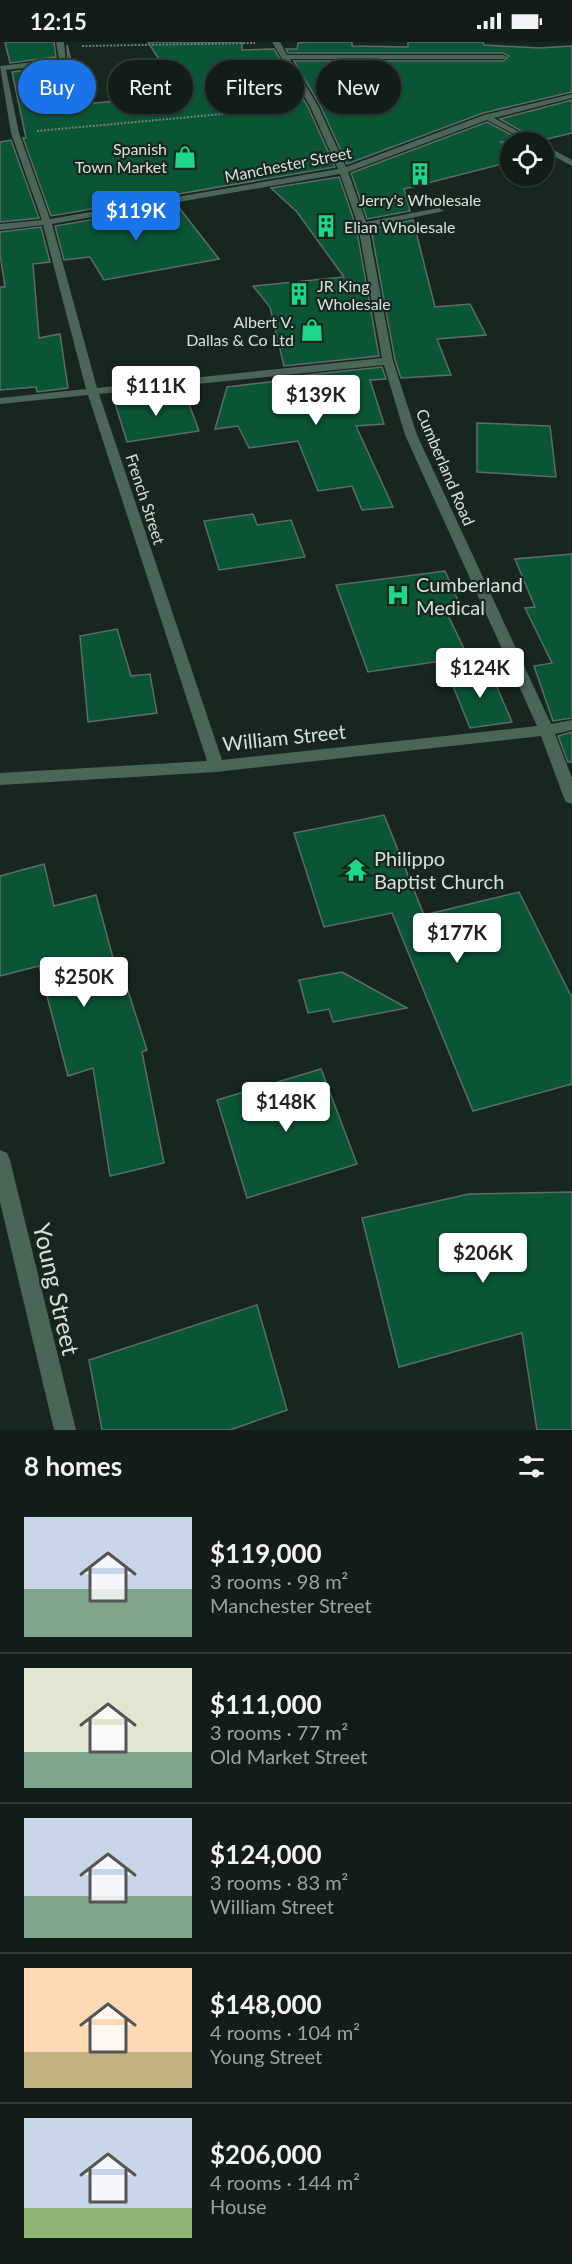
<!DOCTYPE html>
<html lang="en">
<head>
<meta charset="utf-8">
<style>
	body { margin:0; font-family:Lato,sans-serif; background:#1a261f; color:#f1f3f6; height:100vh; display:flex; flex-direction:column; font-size:22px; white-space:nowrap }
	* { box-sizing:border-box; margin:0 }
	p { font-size:20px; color:#9ca2a1 }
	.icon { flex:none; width:33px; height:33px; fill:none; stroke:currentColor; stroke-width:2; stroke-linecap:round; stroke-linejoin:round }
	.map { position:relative; height:1388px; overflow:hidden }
	.panel { display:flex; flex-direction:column; background:#111d16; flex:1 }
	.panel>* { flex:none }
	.hud { position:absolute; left:18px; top:18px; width:537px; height:54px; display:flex; gap:12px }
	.fabs { position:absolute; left:500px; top:90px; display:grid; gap:12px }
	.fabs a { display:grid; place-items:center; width:54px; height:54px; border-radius:50%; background:#111d16; box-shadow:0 2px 4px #0004,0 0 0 2px #303b35; font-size:30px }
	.price { position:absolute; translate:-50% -51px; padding:0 14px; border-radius:6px; background:#fff; color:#222; font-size:20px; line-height:39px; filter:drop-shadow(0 2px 3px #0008) }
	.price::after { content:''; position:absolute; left:50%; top:36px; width:18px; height:14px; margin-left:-9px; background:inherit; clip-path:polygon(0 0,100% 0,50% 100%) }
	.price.active { background:#1a73e8; color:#fff }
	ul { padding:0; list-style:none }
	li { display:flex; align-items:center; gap:18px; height:150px; padding:0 24px }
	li+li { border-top:2px solid #303b35 }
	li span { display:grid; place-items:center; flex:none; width:168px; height:120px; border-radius:0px; color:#555 }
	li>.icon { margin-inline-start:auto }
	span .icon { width:72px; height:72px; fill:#fffc; stroke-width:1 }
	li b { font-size:26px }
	h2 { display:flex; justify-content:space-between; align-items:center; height:72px; padding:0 24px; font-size:26px }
	.tag { padding:0 21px; border-radius:27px; background:#111d16; box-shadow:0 2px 4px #0004,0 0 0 2px #303b35; font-size:21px; line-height:54px }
	.tag.active { background:#1a73e8; color:#fff }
	.status { display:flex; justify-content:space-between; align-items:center; height:42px; padding:0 30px; background:#111d16; direction:ltr }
	.status svg { height:16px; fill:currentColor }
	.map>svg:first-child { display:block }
</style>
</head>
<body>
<div class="status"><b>12:15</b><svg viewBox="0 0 49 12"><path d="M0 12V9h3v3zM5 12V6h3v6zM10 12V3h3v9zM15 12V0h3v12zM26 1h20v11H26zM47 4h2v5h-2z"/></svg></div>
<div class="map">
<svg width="572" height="1388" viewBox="0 0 572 1388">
	<rect width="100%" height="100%" fill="#17271d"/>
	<g fill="#0a5634" stroke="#5c6e62" stroke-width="1.5">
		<polygon points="5,0 54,0 56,15 10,21"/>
		<polygon points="148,0 242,0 242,8 274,7 308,65 335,125 51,174 23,96 26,96 12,30 66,23 68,21 67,3 82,62 182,54"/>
		<polygon points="308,0 352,0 352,4 408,5 408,0 483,0 484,3 539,6 572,4 572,50 483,71 347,122 320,63 294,19 503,19 509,14 503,11 288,11 286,7 297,7 298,1"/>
		<polygon points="572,58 572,91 539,99 500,77"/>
		<polygon points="487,80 525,100 501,100 510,106 510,120 404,147 410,169 367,177 351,131"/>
		<polygon points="11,98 39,176 0,180 0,100"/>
		<polygon points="339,135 356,184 379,314 284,324 270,265 253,244 344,235 297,170 271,146"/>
		<polygon points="177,163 219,217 104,238 90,215 64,218 55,184"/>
		<polygon points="413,178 435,265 470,262 486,293 437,297 451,333 401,336 395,318 371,187"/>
		<polygon points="41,185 50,220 33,222 39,296 60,292 68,346 37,350 36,345 0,348 0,245 5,245 0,212 0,190"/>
		<polygon points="382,325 386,337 370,338 384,382 356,384 393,465 362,468 352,444 318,449 298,399 249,406 238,384 215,387 227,345 287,338 287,335"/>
		<polygon points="185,351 199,389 127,400 115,361"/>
		<polygon points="477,381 550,384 556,435 477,430"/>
		<polygon points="253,472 257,483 291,478 305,515 219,528 204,479"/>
		<polygon points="572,512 572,676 553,679 534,624 552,621 525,566 535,565 515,517"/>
		<polygon points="445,529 460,563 444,565 468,615 368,630 336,543"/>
		<polygon points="117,587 131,634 150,632 157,671 88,680 80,594"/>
		<polygon points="490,629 512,680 470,686 449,634"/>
		<polygon points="572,690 572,720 568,720 558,694"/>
		<polygon points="384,773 424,873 519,850 572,956 572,1042 473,1069 392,871 324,885 294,791"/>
		<polygon points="44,822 54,864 96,853 117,931 122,930 147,1008 142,1010 164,1121 110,1134 93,1026 68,1034 39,924 0,934 0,834"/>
		<polygon points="342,930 407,966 333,980 329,967 308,971 299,938"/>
		<polygon points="321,1027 357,1122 247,1156 217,1058"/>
		<polygon points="572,1150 572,1388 537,1388 522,1291 399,1325 362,1176 469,1152"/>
		<polygon points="257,1263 287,1368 230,1388 102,1388 89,1318"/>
	</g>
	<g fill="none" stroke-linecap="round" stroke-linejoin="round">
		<g stroke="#727f77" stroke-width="2" stroke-dasharray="2 1.5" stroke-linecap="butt">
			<polyline points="82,4 255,1"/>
			<polyline points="37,89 289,66"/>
		</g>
		<g fill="#4c6656" fill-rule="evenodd">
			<path d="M56,0H64L66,21L6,28L19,91L50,177L338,127L310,64L272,0H280L287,13H503L507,15L503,17H290L318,64L346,125L484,73L572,52V56L494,76L538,100H529L487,78L348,130L366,180L439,166L444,169L368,185L393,319L417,393L551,682L572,678V688L555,692L572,736V762L566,760L564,756L541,694L216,730L0,743V731L207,719L88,353L0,362V356L86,347L43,183L0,188V182L42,178L11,91L0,24L59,17ZM340,132L358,183L382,316L97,346L52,182ZM384,323L405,393L537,684L222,718L99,352Z"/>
			<polygon points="543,102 572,118 572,124 543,108"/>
			<polygon points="0,1108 7,1111 10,1118 76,1388 54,1388 0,1160"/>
		</g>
	</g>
	<defs>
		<g id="shop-bare" transform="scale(1.8)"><path d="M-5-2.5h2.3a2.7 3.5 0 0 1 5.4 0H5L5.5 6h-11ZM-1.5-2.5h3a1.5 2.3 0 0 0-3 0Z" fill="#1dd888" stroke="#17271d" stroke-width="2.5" paint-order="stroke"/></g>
		<g id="building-bare" transform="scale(1.8)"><path d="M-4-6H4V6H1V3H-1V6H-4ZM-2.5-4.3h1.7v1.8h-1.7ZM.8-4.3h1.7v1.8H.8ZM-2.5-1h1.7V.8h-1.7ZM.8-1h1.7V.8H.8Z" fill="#1dd888" stroke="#17271d" stroke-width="2.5" paint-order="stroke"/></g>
		<g id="hospital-bare" transform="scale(1.8)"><path d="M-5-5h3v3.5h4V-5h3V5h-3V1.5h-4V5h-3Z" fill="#1dd888" stroke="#17271d" stroke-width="2.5" paint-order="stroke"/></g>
		<g id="temple-bare" transform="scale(1.8)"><path d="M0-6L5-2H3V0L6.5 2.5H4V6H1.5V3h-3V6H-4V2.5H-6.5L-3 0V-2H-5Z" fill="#1dd888" stroke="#17271d" stroke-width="2.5" paint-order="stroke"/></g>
	</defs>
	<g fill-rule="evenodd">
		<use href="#shop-bare" x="185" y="115"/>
		<use href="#building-bare" x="420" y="132"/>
		<use href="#building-bare" x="326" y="184"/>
		<use href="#building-bare" x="299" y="252"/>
		<use href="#shop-bare" x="312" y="288"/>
		<use href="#hospital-bare" x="398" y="553"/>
		<use href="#temple-bare" x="356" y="828"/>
	</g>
	<g text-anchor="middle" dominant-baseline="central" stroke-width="4.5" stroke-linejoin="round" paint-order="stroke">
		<g font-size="16" fill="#d7e1db" stroke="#17271d" text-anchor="end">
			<text x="167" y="106">Spanish<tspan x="167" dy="18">Town Market</tspan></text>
			<text x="420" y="157" text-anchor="middle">Jerry's Wholesale</text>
			<text x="344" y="184" text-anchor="start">Elian Wholesale</text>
			<text x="317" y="243" text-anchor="start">JR King<tspan x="317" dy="18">Wholesale</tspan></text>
			<text x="294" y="279">Albert V.<tspan x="294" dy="18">Dallas &amp; Co Ltd</tspan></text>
		</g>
		<g font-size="16" fill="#d7e1db" stroke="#17271d">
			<text transform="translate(288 122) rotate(-11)">Manchester Street</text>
			<text transform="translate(446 425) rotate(67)">Cumberland Road</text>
			<text transform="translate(146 457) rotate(72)">French Street</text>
		</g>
		<g font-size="20" fill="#d7e1db" stroke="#17271d" text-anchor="start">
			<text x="416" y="542">Cumberland<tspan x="416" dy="23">Medical</tspan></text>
			<text x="374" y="816">Philippo<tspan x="374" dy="23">Baptist Church</tspan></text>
		</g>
		<g font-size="20" fill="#d7e1db" stroke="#17271d">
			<text transform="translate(284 695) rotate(-6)">William Street</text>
		</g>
		<g font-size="24" fill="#d7e1db" stroke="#17271d">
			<text transform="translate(57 1247) rotate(77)">Young Street</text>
		</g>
	</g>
</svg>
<div class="fabs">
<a><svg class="icon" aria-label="locate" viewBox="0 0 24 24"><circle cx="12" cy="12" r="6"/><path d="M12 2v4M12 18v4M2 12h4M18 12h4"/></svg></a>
</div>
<b class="price active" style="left:136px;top:200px">$119K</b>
<b class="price" style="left:156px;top:375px">$111K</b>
<b class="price" style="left:316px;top:384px">$139K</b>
<b class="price" style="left:480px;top:657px">$124K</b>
<b class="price" style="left:457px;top:922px">$177K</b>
<b class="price" style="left:84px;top:966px">$250K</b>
<b class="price" style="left:286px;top:1091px">$148K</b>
<b class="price" style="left:483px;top:1242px">$206K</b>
<div class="hud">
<a class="tag active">Buy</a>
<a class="tag">Rent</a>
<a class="tag">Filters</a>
<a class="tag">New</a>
</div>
</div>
<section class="panel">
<h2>8 homes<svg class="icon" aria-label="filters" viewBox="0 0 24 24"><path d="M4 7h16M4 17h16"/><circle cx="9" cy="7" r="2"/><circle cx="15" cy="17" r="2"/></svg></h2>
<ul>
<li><span style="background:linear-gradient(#c9d6e8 60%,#7fa58c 0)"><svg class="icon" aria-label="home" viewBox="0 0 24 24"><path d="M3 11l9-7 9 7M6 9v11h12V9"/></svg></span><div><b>$119,000</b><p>3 rooms · 98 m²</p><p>Manchester Street</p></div></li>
<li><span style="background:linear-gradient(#dfe7d0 70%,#7fa58c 0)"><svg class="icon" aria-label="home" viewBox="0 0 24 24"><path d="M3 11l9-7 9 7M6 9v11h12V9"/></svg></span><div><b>$111,000</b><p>3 rooms · 77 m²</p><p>Old Market Street</p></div></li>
<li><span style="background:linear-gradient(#c9d6e8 65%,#7fa58c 0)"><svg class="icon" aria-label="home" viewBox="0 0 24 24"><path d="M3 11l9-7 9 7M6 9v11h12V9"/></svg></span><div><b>$124,000</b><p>3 rooms · 83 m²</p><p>William Street</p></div></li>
<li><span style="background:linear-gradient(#ffd9b3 70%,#c2b280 0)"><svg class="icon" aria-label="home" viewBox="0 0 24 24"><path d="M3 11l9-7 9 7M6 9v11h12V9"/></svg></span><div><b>$148,000</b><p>4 rooms · 104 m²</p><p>Young Street</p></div></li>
<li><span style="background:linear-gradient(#c9d6e8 75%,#8fb573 0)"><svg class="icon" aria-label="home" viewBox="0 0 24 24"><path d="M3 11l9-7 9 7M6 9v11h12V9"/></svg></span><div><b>$206,000</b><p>4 rooms · 144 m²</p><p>House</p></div></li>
</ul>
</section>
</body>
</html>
